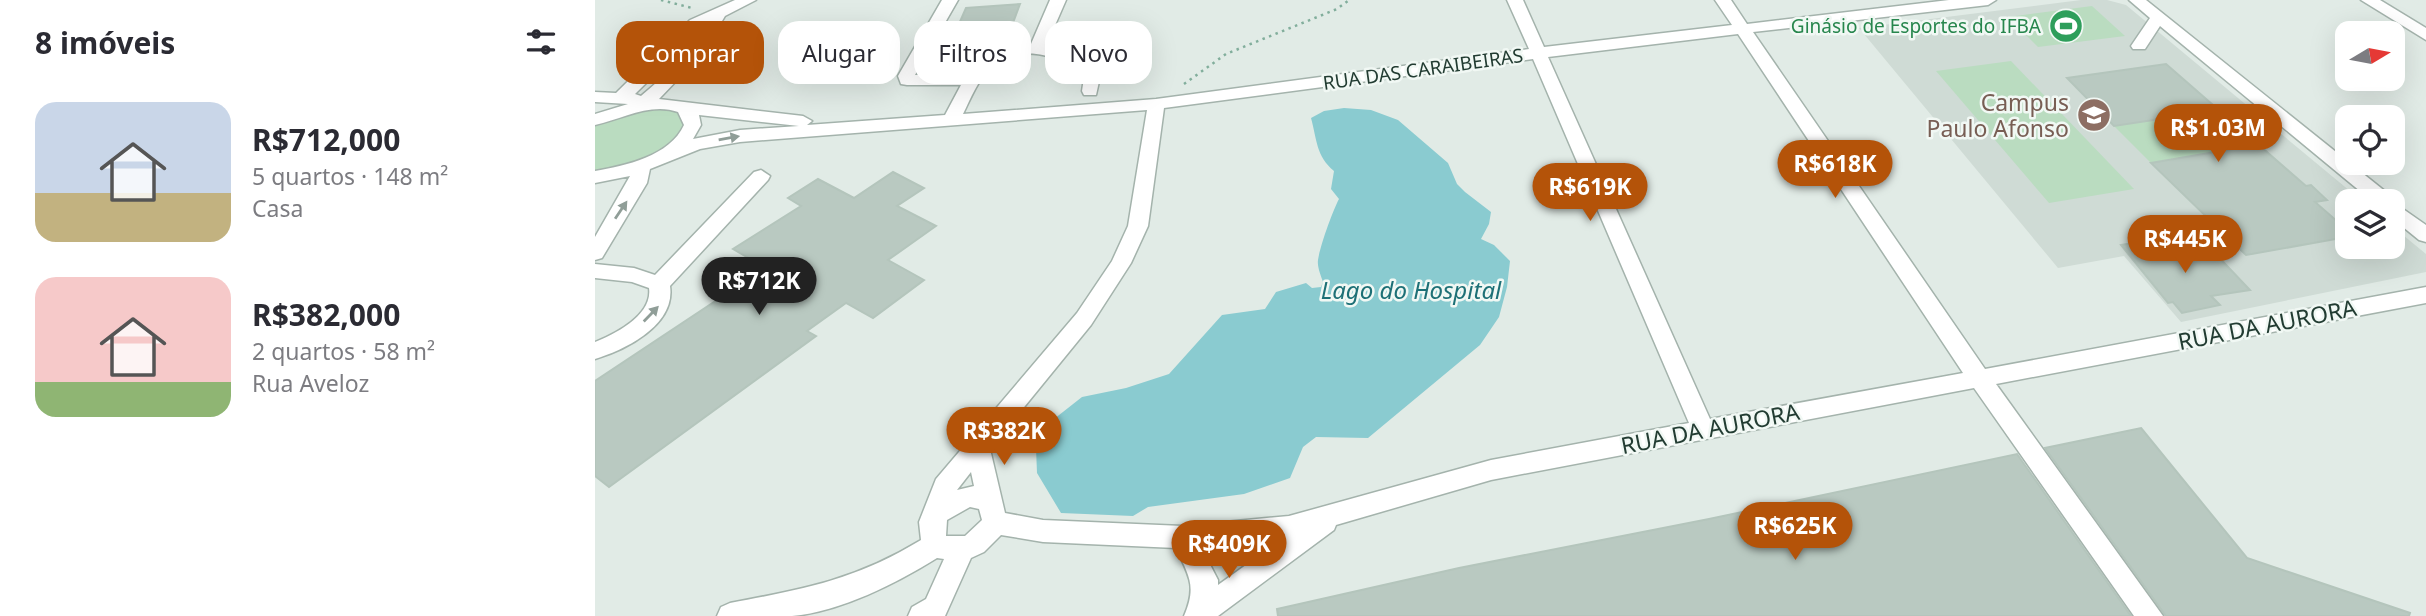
<!DOCTYPE html>
<html lang="pt">
<head>
<meta charset="utf-8">
<style>
	body { margin:0; font-family:"Noto Sans",sans-serif; background:#f7f7f7; color:#2b2b33; height:100vh; display:flex; flex-direction:column; font-size:26px; white-space:nowrap }
	* { box-sizing:border-box; margin:0 }
	p { font-size:23px; color:#7c7c81 }
	.icon { flex:none; width:38px; height:38px; fill:none; stroke:currentColor; stroke-width:2; stroke-linecap:round; stroke-linejoin:round }
	.map { position:relative; flex:1; overflow:hidden }
	.details { display:flex; flex-direction:column; background:#fff; width:595px }
	.details>* { flex:none }
	.hud { position:absolute; left:21px; top:21px; width:665px; height:63px; display:flex; gap:14px }
	.needle { width:46px; rotate:80deg }
	.controls { position:absolute; left:1740px; top:21px; display:grid; gap:14px }
	.controls a { display:grid; place-items:center; width:70px; height:70px; border-radius:14px; background:#fff; box-shadow:0 7px 28px #0002; font-size:35px }
	.price { position:absolute; translate:-50% -60px; padding:0 16px; border-radius:24px; background:#b45309; color:#fff; font-size:23px; line-height:46px; filter:drop-shadow(0 2px 4px #0008) }
	.price::after { content:''; position:absolute; left:50%; top:42px; width:21px; height:16px; margin-left:-10px; background:inherit; clip-path:polygon(0 0,100% 0,50% 100%) }
	.price.current { background:#222; color:#fff }
	ul { padding:0; list-style:none }
	li { display:flex; align-items:center; gap:21px; height:175px; padding:0 35px }
	li span { display:grid; place-items:center; flex:none; width:196px; height:140px; border-radius:21px; color:#555 }
	li>.icon { margin-inline-start:auto }
	span .icon { width:84px; height:84px; fill:#fffc; stroke-width:1 }
	li b { font-size:30px }
	h2 { display:flex; justify-content:space-between; align-items:center; height:84px; padding:0 35px; font-size:30px }
	.tag { padding:0 24px; border-radius:21px; background:#fff; box-shadow:0 7px 28px #0002; font-size:24px; line-height:63px }
	.tag.current { background:#b45309; color:#fff }
	main { display:flex; flex:1; min-height:0 }
	.map>svg:first-child { display:block }
</style>
</head>
<body>
<main>
<section class="details">
<h2>8 imóveis<svg class="icon" aria-label="filters" viewBox="0 0 24 24"><path d="M4 7h16M4 17h16"/><circle cx="9" cy="7" r="2"/><circle cx="15" cy="17" r="2"/></svg></h2>
<ul>
<li><span style="background:linear-gradient(#c9d6e8 65%,#c2b280 0)"><svg class="icon" aria-label="home" viewBox="0 0 24 24"><path d="M3 11l9-7 9 7M6 9v11h12V9"/></svg></span><div><b>R$712,000</b><p>5 quartos · 148 m²</p><p>Casa</p></div></li>
<li><span style="background:linear-gradient(#f6c9c9 75%,#8fb573 0)"><svg class="icon" aria-label="home" viewBox="0 0 24 24"><path d="M3 11l9-7 9 7M6 9v11h12V9"/></svg></span><div><b>R$382,000</b><p>2 quartos · 58 m²</p><p>Rua Aveloz</p></div></li>
</ul>
</section>
<div class="map">
<svg width="1831" height="616" viewBox="0 0 1831 616">
	<rect width="100%" height="100%" fill="#e1ebe6"/>
	<polygon fill="#cfdbd5" points="1486,0 1512,0 1531,5 1767,201 1752,201 1752,247 1797,247 1797,226 1831,254 1831,272 1586,322 1529,256 1463,268 1264,28"/>
	<g fill="#badcc0">
		<polygon points="1497,6 1530,36 1443,47 1413,17"/>
		<polygon points="1416,61 1539,189 1454,203 1341,71"/>
		<polygon points="82,108 95,122 69,154 0,175 0,122 29,110"/>
		<polygon points="1598,114 1638,149 1556,163 1519,126"/>
	</g>
	<path fill="#8acbd0" d="M749,108L776,110L803,120L853,163L862,184L870,192L896,212L894,224L886,239L899,245L915,261L912,287L904,317L885,345L773,438L721,437L708,447L695,478L649,494L553,507L538,516L466,513L442,473L441,448L459,419L487,397L531,388L574,374L627,315L670,309L681,292L711,283L717,288L726,287L728,282C726,276 722,267 723,260C725,246 738,210 744,199L736,189L739,171C721,156 722,140 716,118L729,111Z"/>
	<g fill="#b9c9c1" stroke="#b4c5bc" stroke-width="2">
		<polygon points="425,4 413,36 357,40 371,8"/>
		<polygon points="1571,64 1711,186 1716,185 1732,200 1720,202 1752,230 1752,237 1651,255 1556,163 1638,149 1598,114 1519,126 1472,78"/>
		<polygon points="298,172 329,188 302,206 341,226 293,260 329,280 278,318 251,303 212,331 221,336 14,487 0,476 0,381 140,288 127,280 157,260 138,249 206,206 193,198 223,179 259,198"/>
		<polygon points="1563,239 1577,254 1615,248 1655,290 1616,296 1625,305 1587,313 1578,302 1573,303 1526,245"/>
		<polygon points="1546,428 1652,558 1815,613 1814,616 1571,616 1450,448"/>
		<polygon points="1422,454 1536,616 683,616 682,609 864,568 1114,519"/>
	</g>
	<g fill="none" stroke-linecap="round" stroke-linejoin="round">
		<g stroke="#a4b3ac" stroke-width="3">
			<g id="minor">
				<path d="M140,0H161L130,16L108,53L64,99L208,116L217,121L212,125L350,115L366,85H312L306,84L303,76L347,0H363L320,75H372C388,54 410,42 436,44L455,0H471L451,46L481,55L505,77L501,95H489L487,91L489,78C465,53 423,43 396,68C383,79 376,98 368,114L561,99L934,49L912,0H928L949,47L1137,25L1120,0H1136L1152,24L1354,0H1401L1393,5L1158,32L1390,369L1831,287V303L1401,384L1568,616H1539L1379,388L896,480L741,525L739,530L623,616H589C602,586 594,576 581,548L448,542L406,535L389,552L376,558L350,616H313L317,607L331,599L349,559L342,558C302,583 245,612 197,616C173,616 146,616 122,616L126,607L135,603C209,589 260,580 326,540L324,522L341,479L482,313L517,261L533,226L552,110L145,142L105,149L55,169L52,183L7,258L0,260V237L35,176L0,183V171C30,166 75,156 89,125L83,112C56,102 27,119 0,125V114L33,104L0,102V92L21,93L95,20ZM111,24C95,53 71,75 46,96L40,94ZM1143,34L1368,373L1115,419L953,57ZM938,59L1094,423L896,460L694,516L588,526L448,520L410,513L395,449L496,325L536,263L553,226L569,108ZM104,115L204,126L145,130L98,139L106,125ZM376,472L379,486L362,490ZM375,507L384,509L387,520L370,536H351L352,520ZM687,539L623,585V580L606,547Z"/>
				<polygon points="1534,0 1551,0 1796,196 1798,202 1831,225 1831,242 1824,240 1797,218 1797,201 1777,201 1565,26 1550,49 1538,49 1536,46 1555,18"/>
				<polygon points="1766,0 1785,0 1831,28 1831,40"/>
				<path d="M166,170L175,176L173,180L75,286C81,325 30,350 0,359V342C20,334 58,315 54,288L37,282L0,278V264L39,268L60,275L159,172Z"/>
			</g>
		</g>
		<g stroke="#82ae9c" stroke-width="2.5" stroke-dasharray="2.5 4.5" stroke-linecap="butt">
			<polyline points="66,0 97,8"/>
			<polyline points="589,84 631,54 742,9 754,0"/>
		</g>
		<use href="#minor" fill="#fff" fill-rule="evenodd"/>
	</g>
	<defs><path id="oneway-solid" d="M-6-.8H1V-3.2L6.5 0L1 3.2V.8H-6Z" transform="scale(1.75)"/></defs>
	<g fill="#909e98">
		<use href="#oneway-solid" transform="translate(134 138) rotate(-10)"/>
		<use href="#oneway-solid" transform="translate(26 210) rotate(-56)"/>
		<use href="#oneway-solid" transform="translate(56 314) rotate(-46)"/>
	</g>
	<defs>
		<g id="stadium-disc" transform="scale(1.75)"><circle r="9.5" fill="#2e9e5b" stroke="#f1f8f4"/><path d="M0-5a6.5 5 0 1 0 0 10a6.5 5 0 1 0 0-10ZM-3.5-1.8h7v3.6h-7Z" fill="#fff"/></g>
		<g id="university-disc" transform="scale(1.75)"><circle r="9.5" fill="#8d6e63" stroke="#f1f8f4"/><path d="M0-5L7-2L0 1L-7-2ZM-4 1L0 2.5L4 1V4Q0 6-4 4Z" fill="#fff"/></g>
	</defs>
	<g fill-rule="evenodd">
		<use href="#stadium-disc" x="1471" y="26"/>
		<use href="#university-disc" x="1499" y="115"/>
	</g>
	<g text-anchor="middle" dominant-baseline="central" stroke-width="5" stroke-linejoin="round" paint-order="stroke">
		<g font-size="19" fill="#27864d" stroke="#f1f8f4" text-anchor="end">
			<text x="1446" y="26">Ginásio de Esportes do IFBA</text>
		</g>
		<g font-size="19" fill="#223c32" stroke="#f1f8f4">
			<text transform="translate(828 69) rotate(-8)">RUA DAS CARAIBEIRAS</text>
		</g>
		<g font-size="23" fill="#785e54" stroke="#f1f8f4" text-anchor="end">
			<text x="1474" y="102">Campus<tspan x="1474" dy="26">Paulo Afonso</tspan></text>
		</g>
		<g font-size="23" fill="#223c32" stroke="#f1f8f4">
			<text transform="translate(1672 324) rotate(-11)">RUA DA AURORA</text>
			<text transform="translate(1115 428) rotate(-11)">RUA DA AURORA</text>
		</g>
		<g font-size="24" font-style="italic" fill="#1d7076" stroke="#f1f8f4">
			<text x="816" y="289">Lago do Hospital</text>
		</g>
	</g>
</svg>
<div class="controls">
<a><svg class="needle" viewBox="-14 -14 28 28"><path d="M0-13l5 13h-10z" fill="#e53935"/><path d="M0 13l5-13h-10z" fill="#7c7c81"/></svg></a>
<a><svg class="icon" aria-label="locate" viewBox="0 0 24 24"><circle cx="12" cy="12" r="6"/><path d="M12 2v4M12 18v4M2 12h4M18 12h4"/></svg></a>
<a><svg class="icon" aria-label="layers" viewBox="0 0 24 24"><path d="M12 4l9 5-9 5-9-5zM3 14l9 5 9-5"/></svg></a>
</div>
<b class="price" style="left:1623px;top:164px">R$1.03M</b>
<b class="price" style="left:1240px;top:200px">R$618K</b>
<b class="price" style="left:995px;top:223px">R$619K</b>
<b class="price" style="left:1590px;top:275px">R$445K</b>
<b class="price current" style="left:164px;top:317px">R$712K</b>
<b class="price" style="left:409px;top:467px">R$382K</b>
<b class="price" style="left:1200px;top:562px">R$625K</b>
<b class="price" style="left:634px;top:580px">R$409K</b>
<div class="hud">
<a class="tag current">Comprar</a>
<a class="tag">Alugar</a>
<a class="tag">Filtros</a>
<a class="tag">Novo</a>
</div>
</div>
</main>
</body>
</html>
